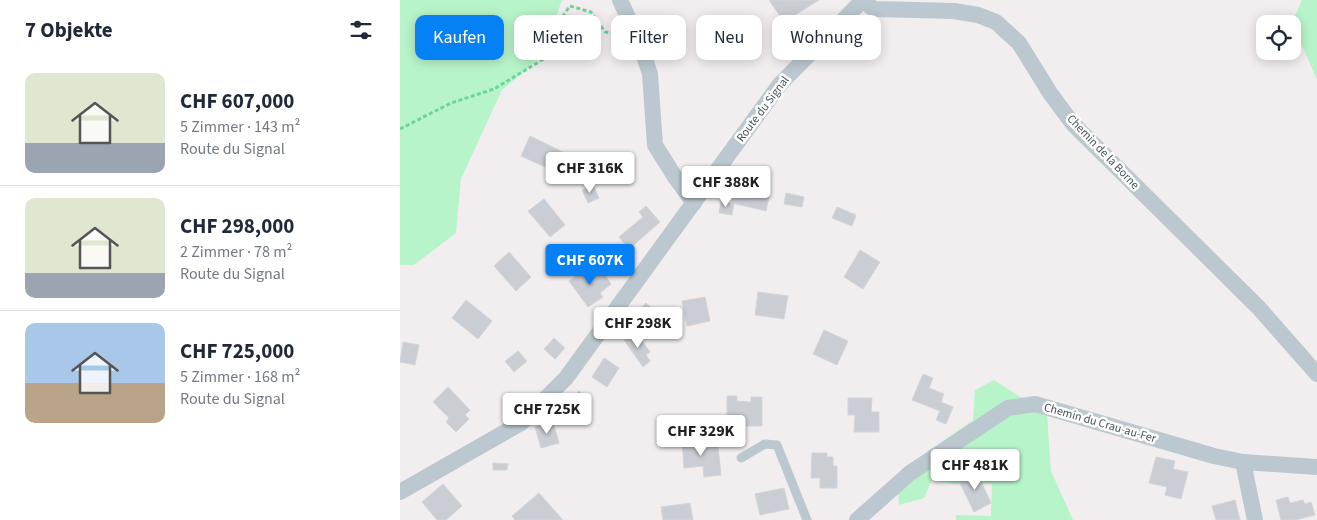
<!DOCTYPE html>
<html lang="de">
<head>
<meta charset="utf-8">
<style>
	body { margin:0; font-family:"Source Sans 3",sans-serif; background:#f2f2f3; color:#1f2937; height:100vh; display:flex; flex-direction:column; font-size:19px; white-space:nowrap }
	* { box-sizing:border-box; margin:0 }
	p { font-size:16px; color:#747a83 }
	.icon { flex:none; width:28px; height:28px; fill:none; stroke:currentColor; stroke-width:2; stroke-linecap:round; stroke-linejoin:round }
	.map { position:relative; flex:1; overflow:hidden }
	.sheet { display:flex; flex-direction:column; background:#fff; width:400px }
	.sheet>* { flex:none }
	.banner { position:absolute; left:15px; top:15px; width:475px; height:45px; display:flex; gap:10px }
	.tools { position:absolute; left:856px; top:15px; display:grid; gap:10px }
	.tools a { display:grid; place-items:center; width:45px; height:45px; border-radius:10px; background:#fff; box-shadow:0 2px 12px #0003; font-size:25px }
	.price { position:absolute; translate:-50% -42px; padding:0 11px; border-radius:5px; background:#fff; color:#222; font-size:16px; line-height:32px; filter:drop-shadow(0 1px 2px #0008) }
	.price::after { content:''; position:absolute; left:50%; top:30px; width:15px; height:11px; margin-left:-8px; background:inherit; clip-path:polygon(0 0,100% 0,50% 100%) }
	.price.current { background:#0581f5; color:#fff }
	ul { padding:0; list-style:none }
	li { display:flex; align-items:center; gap:15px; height:125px; padding:0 25px }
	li+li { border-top:1px solid #e0e1e3 }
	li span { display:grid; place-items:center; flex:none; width:140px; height:100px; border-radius:10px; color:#555 }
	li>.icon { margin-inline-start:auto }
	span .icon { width:60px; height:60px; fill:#fffc; stroke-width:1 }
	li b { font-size:21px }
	h2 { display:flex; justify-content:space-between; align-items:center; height:60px; padding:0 25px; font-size:21px }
	.tag { padding:0 18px; border-radius:10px; background:#fff; box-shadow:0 2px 12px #0003; font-size:18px; line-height:45px }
	.tag.current { background:#0581f5; color:#fff }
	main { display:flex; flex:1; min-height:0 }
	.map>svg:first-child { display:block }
</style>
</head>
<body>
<main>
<section class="sheet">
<h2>7 Objekte<svg class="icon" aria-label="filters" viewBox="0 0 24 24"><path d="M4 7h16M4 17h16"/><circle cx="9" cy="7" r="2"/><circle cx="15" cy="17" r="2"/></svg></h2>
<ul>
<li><span style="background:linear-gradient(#dfe7d0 70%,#9aa5b1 0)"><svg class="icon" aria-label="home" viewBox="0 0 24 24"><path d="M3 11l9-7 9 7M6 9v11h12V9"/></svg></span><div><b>CHF 607,000</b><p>5 Zimmer · 143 m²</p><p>Route du Signal</p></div></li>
<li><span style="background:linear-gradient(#dfe7d0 75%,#9aa5b1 0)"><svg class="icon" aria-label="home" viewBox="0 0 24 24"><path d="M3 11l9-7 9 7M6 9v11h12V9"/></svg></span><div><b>CHF 298,000</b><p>2 Zimmer · 78 m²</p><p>Route du Signal</p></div></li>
<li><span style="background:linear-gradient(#a9c7e8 60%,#b9a48a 0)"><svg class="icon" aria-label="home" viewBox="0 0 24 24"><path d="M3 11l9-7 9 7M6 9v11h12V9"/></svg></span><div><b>CHF 725,000</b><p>5 Zimmer · 168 m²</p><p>Route du Signal</p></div></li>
</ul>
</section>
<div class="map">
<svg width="917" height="520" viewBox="0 0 917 520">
	<rect width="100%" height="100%" fill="#f2eeef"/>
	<g fill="#b8f4ca">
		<polygon points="0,0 162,0 143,55 102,90 61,179 56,233 14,265 0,265"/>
		<polygon points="902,0 917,0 917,80 892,22"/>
		<polygon points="594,380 647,414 651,471 673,520 556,520 556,515 591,516 592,484 554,484 532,480 524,498 499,505 497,478 530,450 573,420 575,390"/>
	</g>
	<g fill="#caced4" stroke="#d2d5db">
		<polygon points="369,0 419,0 384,22"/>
		<polygon points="409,22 417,37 394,51 385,36"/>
		<polygon points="130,136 165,153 156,172 121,156"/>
		<polygon points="173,157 183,164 178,171 168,164"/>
		<polygon points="336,184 370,192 366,211 332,203"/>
		<polygon points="193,185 199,198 188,203 182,190"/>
		<polygon points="386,193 404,197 402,207 384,204"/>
		<polygon points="144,199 165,225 150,237 128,211"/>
		<polygon points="321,201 334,204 332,215 319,213"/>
		<polygon points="246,206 260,222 229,249 219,237 243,217 239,212"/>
		<polygon points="437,207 456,215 452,226 432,218"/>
		<polygon points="460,250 480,262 463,289 444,277"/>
		<polygon points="109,252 131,277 116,291 94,266"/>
		<polygon points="201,269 211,284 200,293 203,297 188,307 169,281 184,271 189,278"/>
		<polygon points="358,292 388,296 384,319 355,315"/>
		<polygon points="305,297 310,321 287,326 282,301"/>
		<polygon points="66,300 92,321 78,339 52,318"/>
		<polygon points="246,303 257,313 242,329 232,319"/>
		<polygon points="424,330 448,341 437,365 413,354"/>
		<polygon points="236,332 250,352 246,355 250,361 243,367 224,340"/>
		<polygon points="154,338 165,348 155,359 144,349"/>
		<polygon points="3,342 19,345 15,365 0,362"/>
		<polygon points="118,351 127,361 114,372 105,361"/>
		<polygon points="204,358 219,368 207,387 192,377"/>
		<polygon points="523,374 533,378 529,388 544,394 541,402 553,407 546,424 536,420 540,411 512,400"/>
		<polygon points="48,387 70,410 65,415 69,419 56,432 46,422 49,418 33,402"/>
		<polygon points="179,391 190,402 182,410 171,399"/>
		<polygon points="327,396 337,396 337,401 351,402 351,397 362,397 362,426 346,426 346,418 327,418"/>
		<polygon points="448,398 472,398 471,412 479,412 479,432 454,432 455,415 448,415"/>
		<polygon points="153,422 159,443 141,448 135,427"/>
		<polygon points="300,437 301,448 318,446 321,475 304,477 303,466 284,468 282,439"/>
		<polygon points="412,453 427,453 427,457 433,457 433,466 437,466 437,488 420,488 420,478 411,478"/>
		<polygon points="756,457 775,461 773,469 788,472 781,499 765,495 767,487 749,483"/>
		<polygon points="93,463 108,464 107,470 93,470"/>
		<polygon points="576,470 591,503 574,512 558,479"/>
		<polygon points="43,484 62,506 46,520 37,520 22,502"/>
		<polygon points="384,488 389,509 360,515 355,494"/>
		<polygon points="139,493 163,520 115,520 112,516"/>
		<polygon points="888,497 890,503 903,500 905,504 911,502 915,515 895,520 881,520 876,500"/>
		<polygon points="835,500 840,520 816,520 812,506"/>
		<polygon points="290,503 293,520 263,520 261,507"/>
	</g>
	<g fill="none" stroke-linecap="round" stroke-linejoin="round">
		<polyline stroke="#6cd699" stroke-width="3" stroke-dasharray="4 2.5" stroke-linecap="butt" points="0,129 51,103 94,89 147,57 158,23 170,6 191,12 205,32 218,34"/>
		<polyline stroke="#bbc8cf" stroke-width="9" points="341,458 365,444 377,445 407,520"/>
		<g stroke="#bbc8cf" stroke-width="16">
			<polyline points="220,0 240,44 250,74 255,145 275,177 294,203"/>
			<polyline points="461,0 474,9 554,11 578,15 596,22 619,43 650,93 673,124 859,308 917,374"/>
			<polyline points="843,462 855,520"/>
			<polyline points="0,492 121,423 166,378 380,84 462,1"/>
			<polyline points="457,520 510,473 608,408 635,404 814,456 843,462 917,467"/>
		</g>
	</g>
	<g text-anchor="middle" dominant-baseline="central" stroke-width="5" stroke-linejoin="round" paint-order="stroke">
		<g font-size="12" fill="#45545e" stroke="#fff">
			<text transform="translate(363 109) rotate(-53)">Route du Signal</text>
			<text transform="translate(703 152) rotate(46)">Chemin de la Borne</text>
			<text transform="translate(700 423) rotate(16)">Chemin du Crau-au-Fer</text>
		</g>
	</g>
</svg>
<div class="tools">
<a><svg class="icon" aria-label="locate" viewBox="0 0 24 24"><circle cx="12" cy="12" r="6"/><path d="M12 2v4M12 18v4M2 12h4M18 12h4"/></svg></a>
</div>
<b class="price" style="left:190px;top:194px">CHF 316K</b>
<b class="price" style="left:326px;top:208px">CHF 388K</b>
<b class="price current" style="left:190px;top:286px">CHF 607K</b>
<b class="price" style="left:238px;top:349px">CHF 298K</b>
<b class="price" style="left:147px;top:435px">CHF 725K</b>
<b class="price" style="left:301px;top:457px">CHF 329K</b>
<b class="price" style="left:575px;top:491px">CHF 481K</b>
<div class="banner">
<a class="tag current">Kaufen</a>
<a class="tag">Mieten</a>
<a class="tag">Filter</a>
<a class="tag">Neu</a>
<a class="tag">Wohnung</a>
</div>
</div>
</main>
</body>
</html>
